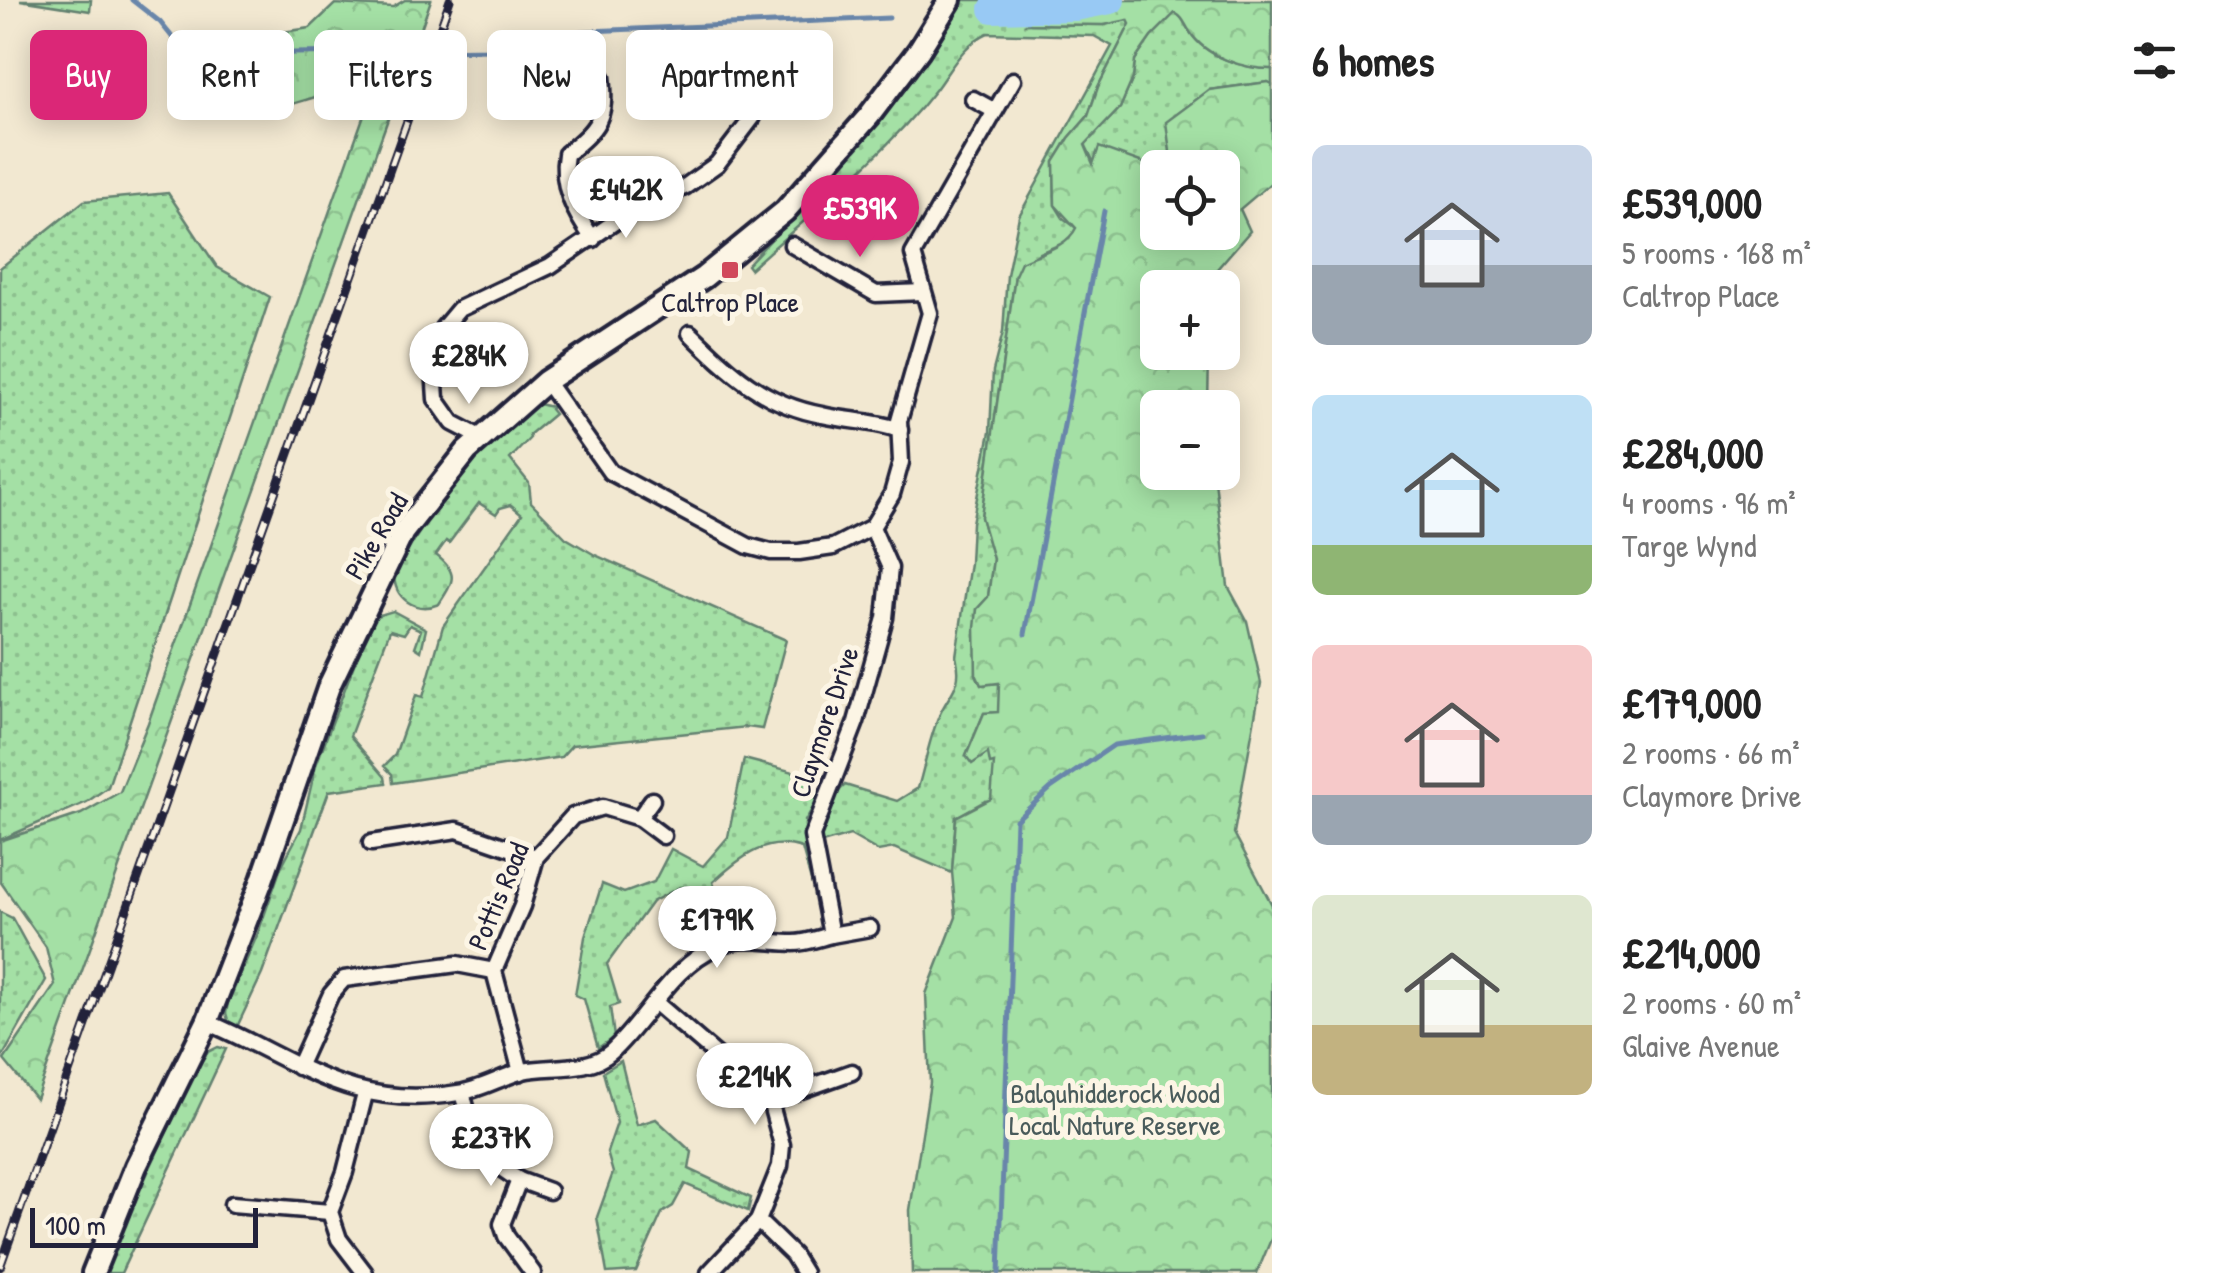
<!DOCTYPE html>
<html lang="en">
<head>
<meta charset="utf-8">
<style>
	body { margin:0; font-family:"Patrick Hand",sans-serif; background:#f2f2f2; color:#222; height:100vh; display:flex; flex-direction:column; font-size:38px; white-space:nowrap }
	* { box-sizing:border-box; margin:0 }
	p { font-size:32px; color:#767676 }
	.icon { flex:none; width:55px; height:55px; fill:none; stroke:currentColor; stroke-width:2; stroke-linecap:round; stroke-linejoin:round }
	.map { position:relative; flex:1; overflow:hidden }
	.drawer { display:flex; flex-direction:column; background:#fff; width:950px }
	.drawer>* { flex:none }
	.hud { position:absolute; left:30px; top:30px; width:950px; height:90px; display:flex; gap:20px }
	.buttons { position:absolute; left:1140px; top:150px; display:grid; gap:20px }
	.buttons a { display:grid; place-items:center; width:100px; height:100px; border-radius:15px; background:#fff; box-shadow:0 5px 25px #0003; font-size:50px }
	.scale { position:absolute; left:30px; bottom:25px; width:228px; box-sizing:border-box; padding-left:10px; border:5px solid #22223b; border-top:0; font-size:28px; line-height:35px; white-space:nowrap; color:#22223b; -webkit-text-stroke:8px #fcf5e5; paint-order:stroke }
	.price { position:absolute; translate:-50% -85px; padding:0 22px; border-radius:35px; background:#fff; color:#222; font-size:32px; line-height:65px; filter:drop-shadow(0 2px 5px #0008) }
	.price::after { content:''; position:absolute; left:50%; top:60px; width:30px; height:22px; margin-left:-15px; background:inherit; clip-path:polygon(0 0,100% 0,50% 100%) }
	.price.on { background:#db2777; color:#fff }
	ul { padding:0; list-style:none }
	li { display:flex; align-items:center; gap:30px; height:250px; padding:0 40px }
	li span { display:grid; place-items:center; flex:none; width:280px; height:200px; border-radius:15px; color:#555 }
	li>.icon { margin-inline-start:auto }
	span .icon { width:120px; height:120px; fill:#fffc; stroke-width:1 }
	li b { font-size:42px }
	h2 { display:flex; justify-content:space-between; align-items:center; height:120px; padding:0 40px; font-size:42px }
	.tag { padding:0 35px; border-radius:15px; background:#fff; box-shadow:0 5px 25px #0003; font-size:35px; line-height:90px }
	.tag.on { background:#db2777; color:#fff }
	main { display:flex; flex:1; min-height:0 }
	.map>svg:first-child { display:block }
</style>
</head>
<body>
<main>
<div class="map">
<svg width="1272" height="1273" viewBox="0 0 1272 1273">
	<defs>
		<pattern id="grass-dots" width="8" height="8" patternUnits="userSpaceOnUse" patternTransform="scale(2.5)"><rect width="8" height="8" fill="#a4e0a5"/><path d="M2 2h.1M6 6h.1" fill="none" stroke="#8dc08f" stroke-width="1.8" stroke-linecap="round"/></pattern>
		<pattern id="forest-crowns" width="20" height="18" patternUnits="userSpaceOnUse" patternTransform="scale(2.5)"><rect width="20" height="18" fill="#a4e0a5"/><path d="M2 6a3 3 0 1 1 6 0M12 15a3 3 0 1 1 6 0" fill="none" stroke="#8dc08f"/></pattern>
	</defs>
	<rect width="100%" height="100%" fill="#f2e8d1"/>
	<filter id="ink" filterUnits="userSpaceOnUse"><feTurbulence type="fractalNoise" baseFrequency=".01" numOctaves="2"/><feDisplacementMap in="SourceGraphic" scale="20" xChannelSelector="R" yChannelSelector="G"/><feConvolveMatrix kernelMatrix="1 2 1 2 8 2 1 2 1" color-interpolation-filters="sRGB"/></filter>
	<g filter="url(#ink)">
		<g fill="url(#grass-dots)" stroke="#638170" stroke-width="2.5">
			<path d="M962,0H1041L1088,10L1089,16L1035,17L1032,24L1104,25L1128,19L1130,24L1098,87L1088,116L1069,138L1054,162L1055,205L1063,218L1079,230L1066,242L1039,253L1015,275L981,517L993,559L988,597L977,609L976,674L981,685L999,683L1006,702L998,713H984L966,756L988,753L1004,758L998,799L985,801L956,817L952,873L894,848L878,851L850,835L822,843L829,882C813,852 819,808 845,785L897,801L918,788C925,765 929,739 939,716C949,692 964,687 956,656L970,563L972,523L990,432L993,371L1003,332L1007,275L1019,216L1112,46L1094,36L988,33C964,43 951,69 936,89C882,158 814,211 750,269L747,265L852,154L918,68Z"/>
			<path d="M1175,12C1184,18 1184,24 1190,32C1206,57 1244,69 1272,69V84L1268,82L1209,90L1162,167L1098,171L1085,144L1120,108L1133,78L1135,60L1151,37Z"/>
			<polygon points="168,193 217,267 270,297 108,787 87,802 0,840 0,268 84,201"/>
			<path d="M538,404L552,407L550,409L554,414L529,435L530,438L510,459L529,483L531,502L566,538L595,555L786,640L762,729L747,727L572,745L561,757L393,783L392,774L384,766L395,755L416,695L423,697L443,626L522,514L511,505L500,508L496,514L479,503L449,543L446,541L436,555C459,573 454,581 439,604C415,614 394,598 394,574C424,524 481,424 538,404Z"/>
			<polygon points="393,611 426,629 421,651 415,647 421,630 410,625 404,634 390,630 350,736 385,777 386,783 329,791 262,974 236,1029 230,1027 226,1013 228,1003 258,933 281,867 301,829 316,765 370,622 376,616"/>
			<path d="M744,759L813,777L808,789L820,796L805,821L816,881L813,888L802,848C765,835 740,859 713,882L728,935L716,936L703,890L680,887L652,902L607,964L619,1004L610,1007L614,1037L598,1048L584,999L575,995L585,937L602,884L624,893L654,882L671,849L703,866L728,837Z"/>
			<polygon points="0,912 12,918 46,980 0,1061"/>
			<polygon points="218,1047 226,1049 121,1273 101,1273 197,1067 208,1052"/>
			<polygon points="621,1061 637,1125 656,1119 692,1152 689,1169 751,1198 748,1211 685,1184 673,1206 662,1213 636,1271 607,1273 597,1217 613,1173 607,1152 617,1123 603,1072"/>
		</g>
		<g fill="url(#forest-crowns)" stroke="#638170" stroke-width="2.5">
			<polygon points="20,0 91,0 90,11"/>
			<polygon points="405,0 431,0 417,40 377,59 353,86 265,112 235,83 226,48 248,37 310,28 335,4 393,7"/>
			<path d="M1041,0H1272V69C1243,69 1206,57 1190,32C1184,23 1184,18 1175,13L1151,37L1135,60L1133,78L1120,108L1085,145L1093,164L1099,147L1157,168L1158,232H1222V168L1162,167L1170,152L1166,122L1209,90L1268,82L1272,84V182L1240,209L1250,231L1211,276V287L1158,288V352L1209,353L1208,407L1158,408V472L1214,473L1228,586L1247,621L1261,683L1234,833L1272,905V1237L1257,1273H912L910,1210L930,1083L926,994L956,917L952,872L956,817L991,799L994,763L990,764L988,753L972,764L966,756L984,713L998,712L999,683L981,685L976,674L975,628L977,609L988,597L993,559L981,517L1015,275L1021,262C1040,253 1067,247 1076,228L1055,205L1054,162L1069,138L1088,116L1098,87L1130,24L1128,20L1104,25L1026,24L1034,17L1088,15V10Z"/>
			<polygon points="382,64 407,66 36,1099 4,1060 55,985 46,947 0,881 0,841 81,814 120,792 148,723"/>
		</g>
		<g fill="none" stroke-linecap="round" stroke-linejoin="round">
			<g stroke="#6986aa" stroke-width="5">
				<polyline points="132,0 160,22 185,53 227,60 294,53 494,50 542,33 889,18"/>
				<polyline points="1025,634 1104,211"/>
				<polyline points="999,1273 1016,820 1051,788 1114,745 1202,733"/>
			</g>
			<polyline stroke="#98c9f4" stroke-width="28" points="993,9 1075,7 1111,0"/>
			<g stroke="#22223b" stroke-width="21">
				<g id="street">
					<polyline points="973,99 993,110"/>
					<path d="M593,239C575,213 560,186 566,154C598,128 607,118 602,77"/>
					<polyline points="792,245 876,294 923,292"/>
					<path d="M690,333C731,373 763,404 822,415C849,421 874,421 900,430"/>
					<polyline points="546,381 610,472 748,546 771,552 799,552 833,547 872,527 892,494 901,462 899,421 930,313 913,254 1013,80"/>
					<polyline points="482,438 453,423 436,399 433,352 443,328 459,309 550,266 616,221 686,186 717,164 753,117 753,66"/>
					<polyline points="639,818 652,800"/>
					<polyline points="371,843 457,830 536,857"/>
					<polyline points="831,935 870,928"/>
					<polyline points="656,1003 770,1101 782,1145 780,1166 758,1221 709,1273"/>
					<path d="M207,1022C299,1061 350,1111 458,1093C480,1090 501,1077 523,1071C550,1065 589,1072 611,1052C647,1019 672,965 718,946C742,935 769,943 794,943C806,943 819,938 831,935L812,836L856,722L885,618L890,568L872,527"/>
					<polyline points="298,1067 331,994 344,979 457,964 494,971"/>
					<polyline points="521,1072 494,971 522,906 536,857 573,816 603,807 639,818 663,836"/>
					<path d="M462,1093C477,1144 472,1151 519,1180L502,1224L506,1236L533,1273"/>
					<polyline points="365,1094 345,1172 330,1212 339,1239 365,1273"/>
					<polyline points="770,1101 852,1072"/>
					<polyline points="519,1180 549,1191"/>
					<polyline points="232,1204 330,1212"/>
					<polyline points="758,1221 793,1255 804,1273"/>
				</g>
			</g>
			<g stroke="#22223b" stroke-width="28">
				<polyline id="secondary" points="93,1273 136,1166 207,1022 262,880 329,686 403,532 467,451 546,381 704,277 785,211 869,116 919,50 950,0"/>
			</g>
			<use href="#street" stroke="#fcf5e5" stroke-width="14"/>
			<use href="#secondary" stroke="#fcf5e5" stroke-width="20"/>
			<g stroke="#22223b" stroke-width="9">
				<polyline id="rail" points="0,1267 450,0"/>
			</g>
			<use href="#rail" stroke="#fcf5e5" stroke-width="5" stroke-dasharray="15" stroke-linecap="butt"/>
		</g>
	</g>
	<rect fill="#d1495b" stroke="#fcf5e5" stroke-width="4" x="720" y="260" width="20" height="20" rx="5"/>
	<g text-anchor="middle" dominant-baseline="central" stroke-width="10" stroke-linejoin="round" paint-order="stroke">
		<g font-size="28" fill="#22223b" stroke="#fcf5e5">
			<text x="730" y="302">Caltrop Place</text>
		</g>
		<g font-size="28" fill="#22223b" stroke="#fcf5e5">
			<text transform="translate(376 536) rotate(-59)">Pike Road</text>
			<text transform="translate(824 722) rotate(-71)">Claymore Drive</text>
			<text transform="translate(498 896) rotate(-67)">Pottis Road</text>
		</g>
		<g font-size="28" fill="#495b5b" stroke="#fcf5e5">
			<text x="1115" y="1093">Balquhidderock Wood<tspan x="1115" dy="32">Local Nature Reserve</tspan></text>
		</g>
	</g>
</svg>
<div class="buttons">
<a><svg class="icon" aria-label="locate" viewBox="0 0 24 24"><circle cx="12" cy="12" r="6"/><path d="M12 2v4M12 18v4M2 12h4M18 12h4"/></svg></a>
<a>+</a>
<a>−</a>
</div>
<div class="scale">100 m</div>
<b class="price" style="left:626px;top:241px">£442K</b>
<b class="price on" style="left:860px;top:260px">£539K</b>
<b class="price" style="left:469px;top:407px">£284K</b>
<b class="price" style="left:717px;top:971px">£179K</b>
<b class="price" style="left:755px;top:1128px">£214K</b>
<b class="price" style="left:491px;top:1189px">£237K</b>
<div class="hud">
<a class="tag on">Buy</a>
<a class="tag">Rent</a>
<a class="tag">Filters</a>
<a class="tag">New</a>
<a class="tag">Apartment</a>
</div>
</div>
<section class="drawer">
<h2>6 homes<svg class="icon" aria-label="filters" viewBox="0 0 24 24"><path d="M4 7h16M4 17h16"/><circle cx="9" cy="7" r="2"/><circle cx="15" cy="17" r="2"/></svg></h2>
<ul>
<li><span style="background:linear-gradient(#c9d6e8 60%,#9aa5b1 0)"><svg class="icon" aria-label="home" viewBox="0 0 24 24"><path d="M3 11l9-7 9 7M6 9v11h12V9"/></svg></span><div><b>£539,000</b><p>5 rooms · 168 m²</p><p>Caltrop Place</p></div></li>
<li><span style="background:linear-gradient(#bfe0f5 75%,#8fb573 0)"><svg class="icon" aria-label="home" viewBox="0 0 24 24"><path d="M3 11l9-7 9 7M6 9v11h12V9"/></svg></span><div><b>£284,000</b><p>4 rooms · 96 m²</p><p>Targe Wynd</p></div></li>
<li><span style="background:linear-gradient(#f6c9c9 75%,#9aa5b1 0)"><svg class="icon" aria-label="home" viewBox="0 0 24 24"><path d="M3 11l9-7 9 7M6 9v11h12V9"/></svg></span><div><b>£179,000</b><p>2 rooms · 66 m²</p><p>Claymore Drive</p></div></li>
<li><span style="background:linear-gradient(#dfe7d0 65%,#c2b280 0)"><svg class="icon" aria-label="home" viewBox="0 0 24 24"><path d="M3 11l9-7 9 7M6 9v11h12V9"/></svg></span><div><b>£214,000</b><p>2 rooms · 60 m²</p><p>Glaive Avenue</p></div></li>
</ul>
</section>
</main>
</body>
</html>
